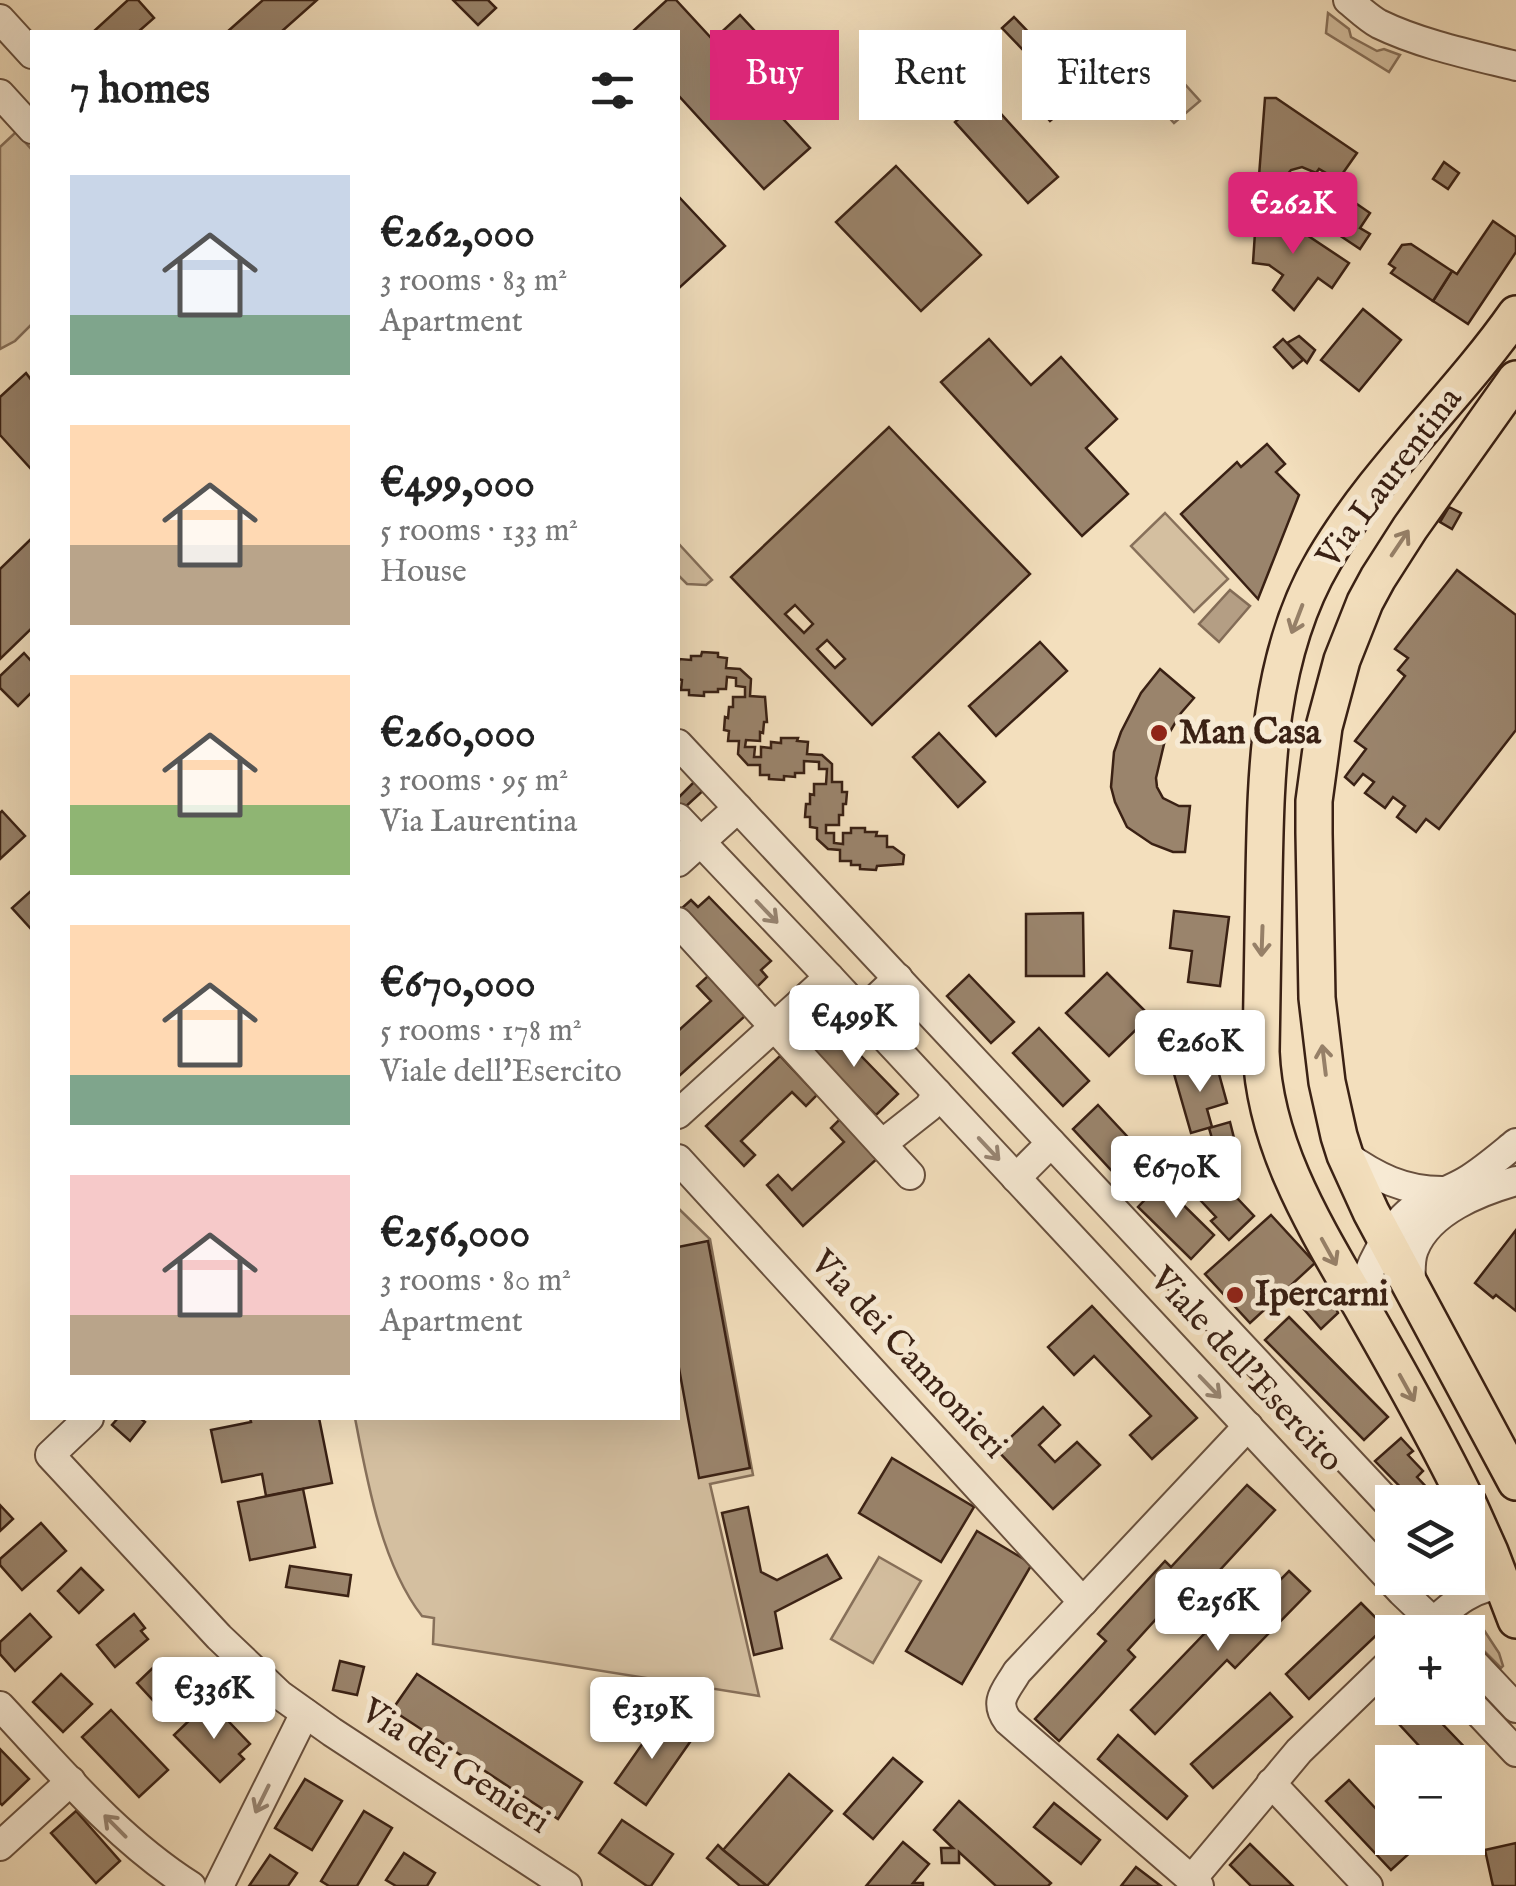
<!DOCTYPE html>
<html lang="en">
<head>
<meta charset="utf-8">
<style>
	body { margin:0; font-family:"IM FELL English",serif; background:#f2f2f2; color:#222; height:100vh; display:flex; flex-direction:column; font-size:38px; white-space:nowrap }
	* { box-sizing:border-box; margin:0 }
	p { font-size:32px; color:#767676 }
	.icon { flex:none; width:55px; height:55px; fill:none; stroke:currentColor; stroke-width:2; stroke-linecap:round; stroke-linejoin:round }
	.map { position:relative; flex:1; overflow:hidden }
	.sheet { position:absolute; left:30px; top:30px; width:650px; height:1390px; display:flex; flex-direction:column; background:#fff; border-radius:0px; box-shadow:0 10px 40px #0002 }
	.sheet>* { flex:none }
	.top-card { position:absolute; left:710px; top:30px; width:655px; height:90px; display:flex; gap:20px }
	.controls { position:absolute; left:1375px; top:1485px; display:grid; gap:20px }
	.controls a { display:grid; place-items:center; width:110px; height:110px; border-radius:0px; background:#fff; box-shadow:0 10px 40px #0002; font-size:50px }
	.price { position:absolute; translate:-50% -85px; padding:0 22px; border-radius:10px; background:#fff; color:#222; font-size:32px; line-height:65px; filter:drop-shadow(0 2px 5px #0008) }
	.price::after { content:''; position:absolute; left:50%; top:60px; width:30px; height:22px; margin-left:-15px; background:inherit; clip-path:polygon(0 0,100% 0,50% 100%) }
	.price.selected { background:#db2777; color:#fff }
	ul { padding:0; list-style:none }
	li { display:flex; align-items:center; gap:30px; height:250px; padding:0 40px }
	li span { display:grid; place-items:center; flex:none; width:280px; height:200px; border-radius:0px; color:#555 }
	li>.icon { margin-inline-start:auto }
	span .icon { width:120px; height:120px; fill:#fffc; stroke-width:1 }
	li b { font-size:42px }
	h2 { display:flex; justify-content:space-between; align-items:center; height:120px; padding:0 40px; font-size:42px }
	.tag { padding:0 35px; border-radius:0px; background:#fff; box-shadow:0 10px 40px #0002; font-size:35px; line-height:90px }
	.tag.selected { background:#db2777; color:#fff }
	.map>svg:first-child { display:block }
</style>
</head>
<body>
<div class="map">
<svg width="1516" height="1886" viewBox="0 0 1516 1886">
	<rect width="100%" height="100%" fill="#f3dfbd"/>
	<filter id="stains"><feTurbulence type="fractalNoise" baseFrequency=".002" numOctaves="4"/><feColorMatrix values="0 0 0 0 .2 0 0 0 0 .09 0 0 0 0 .02 0 0 0 .5 -.17"/></filter>
	<radialGradient id="worn" r=".72"><stop offset=".6" stop-color="#630" stop-opacity="0"/><stop offset="1" stop-color="#630" stop-opacity=".3"/></radialGradient>
	<g fill="#d4bfa0" stroke="#87705a" stroke-width="2.5">
		<polygon points="1328,13 1349,29 1351,37 1377,51 1384,49 1400,55 1389,72 1326,33"/>
		<polygon points="1163,60 1200,101 1174,123 1137,82"/>
		<polygon points="16,132 32,150 32,324 15,341 0,349 0,147"/>
		<polygon points="1165,513 1228,579 1194,612 1131,546"/>
		<polygon points="678,543 712,580 706,585 687,584 678,575"/>
		<path d="M678,1208L710,1239L753,1475L710,1484L759,1696L433,1644L434,1618L422,1616C382,1565 367,1481 355,1418H678Z"/>
		<polygon points="879,1557 921,1581 873,1663 831,1639"/>
		<polygon points="1469,1620 1478,1621 1499,1653 1503,1666 1501,1668 1461,1628"/>
	</g>
	<polygon fill="#b49e84" stroke="#836c57" stroke-width="2.5" points="1230,590 1250,606 1219,642 1199,624"/>
	<g fill="#9a846c" stroke="#3a2114" stroke-width="2.5" fill-rule="evenodd">
		<polygon points="128,0 138,0 154,18 138,32 93,32"/>
		<polygon points="263,0 317,0 281,32 227,32"/>
		<polygon points="453,0 488,0 496,8 478,25"/>
		<polygon points="667,0 676,0 713,40 740,15 803,83 774,109 810,148 764,189 678,95 678,32 632,32"/>
		<polygon points="1014,17 1036,40 1024,51 1002,28"/>
		<polygon points="1057,92 1069,105 1050,121 1039,108"/>
		<polygon points="985,96 1058,177 1028,203 955,122"/>
		<polygon points="1265,98 1276,98 1357,153 1338,180 1319,169 1316,173 1302,167 1291,170 1286,176 1285,220 1257,202"/>
		<polygon points="1444,162 1459,173 1448,189 1433,179"/>
		<polygon points="896,166 981,255 921,311 836,222"/>
		<polygon points="1338,191 1370,213 1360,228 1370,234 1360,249 1318,221"/>
		<polygon points="679,197 725,246 678,289 678,198"/>
		<polygon points="1257,202 1349,263 1332,288 1318,278 1294,310 1273,290 1283,275 1269,265 1253,263"/>
		<polygon points="1493,221 1516,237 1516,252 1468,324 1433,301 1452,271 1457,274"/>
		<polygon points="1411,244 1452,271 1433,301 1391,273 1395,268 1389,264 1402,245"/>
		<polygon points="1363,309 1401,340 1359,391 1321,360"/>
		<polygon points="1299,336 1315,350 1307,363 1287,343"/>
		<polygon points="989,339 1031,385 1061,357 1117,419 1086,448 1128,494 1082,536 941,382"/>
		<polygon points="1283,339 1303,360 1293,368 1274,347"/>
		<polygon points="26,373 32,381 32,470 0,435 0,397"/>
		<path d="M889,427L1030,574L872,725L731,577ZM795,605L813,624L804,633L785,614ZM827,640L845,659L835,668L817,649Z"/>
		<polygon points="1267,444 1285,464 1276,472 1299,495 1258,599 1181,514 1237,462 1241,467"/>
		<polygon points="1449,507 1461,513 1452,529 1440,522"/>
		<polygon points="32,538 32,628 0,659 0,569"/>
		<polygon points="1457,570 1516,615 1516,730 1439,829 1426,819 1416,832 1397,817 1405,806 1393,797 1385,808 1365,793 1374,782 1363,774 1354,785 1345,777 1366,749 1355,741 1405,676 1398,670 1408,658 1395,649"/>
		<polygon points="1040,642 1067,671 996,736 969,706"/>
		<polygon points="702,652 718,653 718,657 727,658 726,668 740,669 751,679 750,696 765,697 767,722 764,722 763,733 760,732 760,741 746,740 745,747 755,747 754,757 761,757 761,747 771,748 771,742 781,743 781,738 798,738 797,741 808,742 807,754 822,755 832,764 832,782 842,782 842,792 847,792 846,804 843,804 843,815 839,815 839,825 826,825 826,833 834,833 834,843 843,844 843,833 851,833 851,828 865,828 865,832 877,832 876,836 887,836 887,847 893,847 904,855 903,864 877,866 876,870 860,869 860,865 851,865 851,861 840,861 840,850 828,849 817,839 817,828 810,827 810,817 805,817 806,804 810,804 810,794 814,795 814,784 826,784 827,769 819,769 819,762 804,761 804,773 795,773 795,777 784,776 784,780 769,779 769,775 760,775 760,765 748,765 738,754 739,741 728,741 729,731 724,730 725,717 728,718 729,707 733,707 733,697 745,697 745,687 736,686 736,678 727,677 726,689 718,689 718,692 704,692 704,696 689,695 689,690 681,690 682,680 678,679 679,659 691,660 691,656 701,656"/>
		<polygon points="24,653 32,662 32,692 18,706 0,688 0,676"/>
		<polygon points="1160,669 1194,698 1181,713 1165,740 1156,778 1157,787 1163,798 1179,806 1190,806 1185,852 1173,852 1152,844 1127,827 1115,802 1111,787 1114,752 1121,732 1141,693"/>
		<polygon points="939,733 985,782 958,807 913,757"/>
		<polygon points="698,778 707,787 682,810 678,805 678,798"/>
		<polygon points="2,811 25,836 0,859 0,813"/>
		<polygon points="32,890 32,930 12,908"/>
		<polygon points="709,897 771,961 761,970 767,977 756,988 682,908 691,900 698,907"/>
		<polygon points="1174,911 1229,917 1220,986 1188,982 1192,951 1170,948"/>
		<polygon points="1083,913 1084,976 1026,976 1026,914"/>
		<polygon points="1107,973 1150,1016 1109,1056 1066,1013"/>
		<polygon points="969,975 1014,1022 991,1043 947,996"/>
		<polygon points="708,976 745,1016 678,1077 678,1031 711,1001 697,986"/>
		<polygon points="831,1025 898,1094 876,1115 809,1046"/>
		<polygon points="1039,1028 1089,1081 1063,1106 1013,1053"/>
		<polygon points="780,1056 817,1095 806,1106 792,1092 741,1141 755,1155 744,1166 706,1126"/>
		<polygon points="1216,1063 1227,1103 1207,1109 1212,1127 1191,1133 1174,1074"/>
		<polygon points="1098,1105 1150,1161 1124,1184 1073,1129"/>
		<polygon points="842,1117 879,1157 803,1226 767,1185 778,1175 792,1190 844,1142 831,1128"/>
		<polygon points="1230,1122 1236,1146 1216,1152 1209,1128"/>
		<polygon points="1183,1141 1254,1216 1229,1240 1211,1221 1216,1217 1163,1160"/>
		<polygon points="1161,1183 1214,1235 1191,1259 1138,1207"/>
		<polygon points="1271,1215 1315,1263 1250,1323 1205,1274"/>
		<polygon points="1516,1230 1516,1311 1496,1295 1493,1298 1475,1283"/>
		<polygon points="708,1241 750,1468 699,1478 678,1363 678,1247"/>
		<polygon points="1325,1286 1338,1313 1321,1329 1301,1306"/>
		<polygon points="1092,1306 1197,1418 1152,1459 1130,1435 1151,1416 1094,1356 1074,1375 1048,1347"/>
		<polygon points="1289,1317 1388,1417 1364,1440 1265,1340"/>
		<polygon points="1043,1407 1060,1425 1039,1445 1055,1462 1077,1442 1100,1465 1053,1509 997,1450"/>
		<polygon points="118,1418 140,1418 145,1422 130,1441 112,1425"/>
		<polygon points="250,1418 319,1418 332,1483 266,1496 262,1474 222,1482 211,1430 251,1422"/>
		<polygon points="1401,1438 1413,1451 1408,1455 1423,1471 1417,1477 1430,1491 1417,1502 1415,1502 1375,1461"/>
		<polygon points="892,1458 974,1507 941,1562 859,1513"/>
		<polygon points="1247,1485 1275,1510 1197,1595 1186,1586 1128,1650 1135,1657 1059,1741 1035,1719 1106,1641 1098,1634 1165,1561 1171,1567"/>
		<polygon points="303,1489 315,1547 250,1560 238,1502"/>
		<polygon points="0,1505 13,1519 0,1531"/>
		<polygon points="748,1507 761,1572 777,1580 827,1555 841,1578 775,1612 782,1648 754,1655 722,1513"/>
		<polygon points="41,1523 66,1551 22,1590 0,1565 0,1559"/>
		<polygon points="977,1531 1032,1564 962,1684 906,1651"/>
		<polygon points="290,1566 351,1575 348,1596 286,1587"/>
		<polygon points="81,1568 103,1590 79,1613 58,1591"/>
		<polygon points="1289,1571 1310,1591 1235,1668 1227,1660 1155,1734 1131,1710 1206,1632 1218,1643"/>
		<polygon points="1361,1603 1385,1627 1309,1699 1286,1674"/>
		<polygon points="30,1614 51,1637 15,1671 0,1654 0,1642"/>
		<polygon points="134,1614 145,1628 141,1631 148,1639 115,1667 97,1645"/>
		<polygon points="160,1661 185,1687 161,1709 137,1683"/>
		<polygon points="340,1661 364,1667 357,1695 333,1690"/>
		<polygon points="61,1674 92,1704 63,1732 33,1702"/>
		<polygon points="417,1674 582,1782 558,1819 392,1710"/>
		<polygon points="1270,1693 1292,1717 1213,1788 1191,1764"/>
		<polygon points="1392,1704 1392,1708 1427,1708 1474,1757 1468,1763 1434,1762 1386,1710"/>
		<polygon points="213,1705 250,1744 239,1754 244,1759 220,1782 174,1735 197,1713 201,1717"/>
		<polygon points="111,1710 168,1770 139,1797 82,1737"/>
		<polygon points="659,1720 690,1742 646,1805 615,1783"/>
		<polygon points="1118,1735 1187,1796 1167,1819 1098,1759"/>
		<polygon points="0,1749 29,1779 2,1805 0,1803"/>
		<polygon points="893,1758 922,1782 873,1839 844,1814"/>
		<polygon points="789,1774 832,1811 767,1886 723,1850"/>
		<polygon points="305,1779 342,1801 312,1850 275,1828"/>
		<polygon points="1349,1780 1392,1826 1392,1838 1403,1838 1414,1849 1391,1870 1326,1801"/>
		<polygon points="959,1801 1051,1883 1048,1886 996,1886 959,1852 959,1863 942,1863 941,1848 953,1848 934,1830"/>
		<polygon points="1054,1803 1100,1840 1081,1864 1034,1827"/>
		<polygon points="76,1811 120,1861 96,1883 51,1833"/>
		<polygon points="364,1811 392,1828 357,1886 329,1886 321,1881"/>
		<polygon points="622,1820 673,1854 651,1886 647,1886 599,1853"/>
		<polygon points="903,1842 929,1864 913,1883 923,1883 923,1886 866,1886"/>
		<polygon points="1516,1843 1516,1886 1493,1886 1485,1850"/>
		<polygon points="1250,1844 1293,1886 1251,1886 1230,1865"/>
		<polygon points="718,1845 723,1850 767,1886 740,1886 707,1858"/>
		<polygon points="404,1853 435,1873 427,1886 396,1886 386,1880"/>
		<polygon points="270,1855 297,1873 288,1886 249,1886"/>
		<polygon points="1136,1867 1161,1886 1121,1886"/>
	</g>
	<g fill="none" stroke-linecap="round" stroke-linejoin="round">
		<g stroke="#68503e" stroke-width="32">
			<g id="minor">
				<path d="M1348,0C1358,8 1368,18 1379,24C1420,44 1472,55 1516,66"/>
				<polyline points="0,19 32,54"/>
				<polyline points="0,94 32,129"/>
				<polyline points="678,744 1392,1507"/>
				<polyline points="678,818 829,977 1402,1592 1444,1632"/>
				<polyline points="678,862 738,808"/>
				<polyline points="678,922 910,1175"/>
				<polyline points="862,1012 898,978"/>
				<polyline points="678,1114 829,977"/>
				<polyline points="882,1144 929,1107 937,1093"/>
				<path d="M1345,1155C1376,1177 1404,1191 1442,1191"/>
				<polyline points="678,1159 1083,1602"/>
				<polyline points="1016,1178 1051,1143"/>
				<path d="M1411,1288C1411,1275 1409,1261 1414,1249C1429,1211 1480,1191 1516,1181"/>
				<path d="M1359,1303C1368,1268 1387,1226 1418,1205C1434,1195 1451,1190 1466,1181C1484,1170 1500,1156 1516,1143"/>
				<polyline points="89,1418 50,1455 219,1637 280,1695 332,1732 567,1886"/>
				<path d="M1423,1632C1450,1606 1475,1581 1516,1585"/>
				<polyline points="1468,1657 1516,1708"/>
				<polyline points="1468,1701 1516,1752"/>
				<path d="M0,1706C60,1770 117,1839 191,1886"/>
				<polyline points="1271,1783 1368,1886"/>
				<polyline points="0,1846 71,1781"/>
				<polyline points="1192,1879 1299,1751 1392,1661"/>
				<polyline points="219,1886 305,1713"/>
				<path d="M1199,1886L1008,1721C993,1701 1006,1691 1017,1672L1248,1426"/>
			</g>
		</g>
		<g stroke="#3a2114" stroke-width="40">
			<g id="major">
				<polyline points="1516,379 1410,528 1378,578 1365,602 1342,660 1324,727 1314,801 1314,833 1317,998 1327,1082 1339,1136 1345,1155 1371,1212 1516,1482"/>
				<path d="M1467,1502C1436,1438 1401,1376 1365,1313C1318,1231 1265,1149 1261,1052C1262,994 1263,936 1264,877C1266,770 1268,655 1324,560C1376,471 1457,398 1516,314"/>
				<polyline points="1468,1503 1490,1552 1516,1620"/>
			</g>
		</g>
		<use href="#minor" stroke="#f7ead4" stroke-width="28"/>
		<use href="#major" stroke="#f3dfbd" stroke-width="35"/>
	</g>
	<defs><path id="oneway-shaft" d="M-6 0H5M1.5-3L5.5 0L1.5 3" fill="none" stroke-width="1.6" stroke-linecap="round" stroke-linejoin="round" transform="scale(2.5)"/></defs>
	<g stroke="#968068">
		<use href="#oneway-shaft" transform="translate(1400 543) rotate(-56)"/>
		<use href="#oneway-shaft" transform="translate(1297 619) rotate(111)"/>
		<use href="#oneway-shaft" transform="translate(1262 941) rotate(92)"/>
		<use href="#oneway-shaft" transform="translate(1324 1060) rotate(-97)"/>
		<use href="#oneway-shaft" transform="translate(1329 1252) rotate(61)"/>
		<use href="#oneway-shaft" transform="translate(1407 1388) rotate(61)"/>
	</g>
	<g stroke="#988674">
		<use href="#oneway-shaft" transform="translate(767 912) rotate(46)"/>
		<use href="#oneway-shaft" transform="translate(989 1149) rotate(47)"/>
		<use href="#oneway-shaft" transform="translate(1210 1387) rotate(46)"/>
		<use href="#oneway-shaft" transform="translate(262 1799) rotate(116)"/>
		<use href="#oneway-shaft" transform="translate(115 1826) rotate(-135)"/>
	</g>
	<g fill="#8f2418" stroke="#f7ead4" stroke-width="4">
		<circle cx="1159" cy="733" r="10"/>
		<circle cx="1235" cy="1295" r="10"/>
	</g>
	<g text-anchor="middle" dominant-baseline="central" stroke-width="10" stroke-linejoin="round" paint-order="stroke">
		<g font-size="35" fill="#3a2114" stroke="#f7ead4">
			<text transform="translate(1390 478) rotate(-53)">Via Laurentina</text>
			<text transform="translate(908 1355) rotate(47)">Via dei Cannonieri</text>
			<text transform="translate(1246 1370) rotate(47)">Viale dell'Esercito</text>
			<text transform="translate(455 1767) rotate(33)">Via dei Genieri</text>
		</g>
		<g font-size="35" font-weight="bold" fill="#3a2114" stroke="#f7ead4" text-anchor="start">
			<text x="1179" y="733">Man Casa</text>
			<text x="1255" y="1295">Ipercarni</text>
		</g>
	</g>
	<rect width="100%" height="100%" filter="url(#stains)"/>
	<rect width="100%" height="100%" fill="url(#worn)"/>
</svg>
<div class="controls">
<a><svg class="icon" aria-label="layers" viewBox="0 0 24 24"><path d="M12 4l9 5-9 5-9-5zM3 14l9 5 9-5"/></svg></a>
<a>+</a>
<a>−</a>
</div>
<b class="price selected" style="left:1293px;top:257px">€262K</b>
<b class="price" style="left:854px;top:1070px">€499K</b>
<b class="price" style="left:1200px;top:1095px">€260K</b>
<b class="price" style="left:1176px;top:1221px">€670K</b>
<b class="price" style="left:1218px;top:1654px">€256K</b>
<b class="price" style="left:214px;top:1742px">€336K</b>
<b class="price" style="left:652px;top:1762px">€319K</b>
<div class="top-card">
<a class="tag selected">Buy</a>
<a class="tag">Rent</a>
<a class="tag">Filters</a>
</div>
<section class="sheet">
<h2>7 homes<svg class="icon" aria-label="filters" viewBox="0 0 24 24"><path d="M4 7h16M4 17h16"/><circle cx="9" cy="7" r="2"/><circle cx="15" cy="17" r="2"/></svg></h2>
<ul>
<li><span style="background:linear-gradient(#c9d6e8 70%,#7fa58c 0)"><svg class="icon" aria-label="home" viewBox="0 0 24 24"><path d="M3 11l9-7 9 7M6 9v11h12V9"/></svg></span><div><b>€262,000</b><p>3 rooms · 83 m²</p><p>Apartment</p></div></li>
<li><span style="background:linear-gradient(#ffd9b3 60%,#b9a48a 0)"><svg class="icon" aria-label="home" viewBox="0 0 24 24"><path d="M3 11l9-7 9 7M6 9v11h12V9"/></svg></span><div><b>€499,000</b><p>5 rooms · 133 m²</p><p>House</p></div></li>
<li><span style="background:linear-gradient(#ffd9b3 65%,#8fb573 0)"><svg class="icon" aria-label="home" viewBox="0 0 24 24"><path d="M3 11l9-7 9 7M6 9v11h12V9"/></svg></span><div><b>€260,000</b><p>3 rooms · 95 m²</p><p>Via Laurentina</p></div></li>
<li><span style="background:linear-gradient(#ffd9b3 75%,#7fa58c 0)"><svg class="icon" aria-label="home" viewBox="0 0 24 24"><path d="M3 11l9-7 9 7M6 9v11h12V9"/></svg></span><div><b>€670,000</b><p>5 rooms · 178 m²</p><p>Viale dell'Esercito</p></div></li>
<li><span style="background:linear-gradient(#f6c9c9 70%,#b9a48a 0)"><svg class="icon" aria-label="home" viewBox="0 0 24 24"><path d="M3 11l9-7 9 7M6 9v11h12V9"/></svg></span><div><b>€256,000</b><p>3 rooms · 80 m²</p><p>Apartment</p></div></li>
</ul>
</section>
</div>
</body>
</html>
